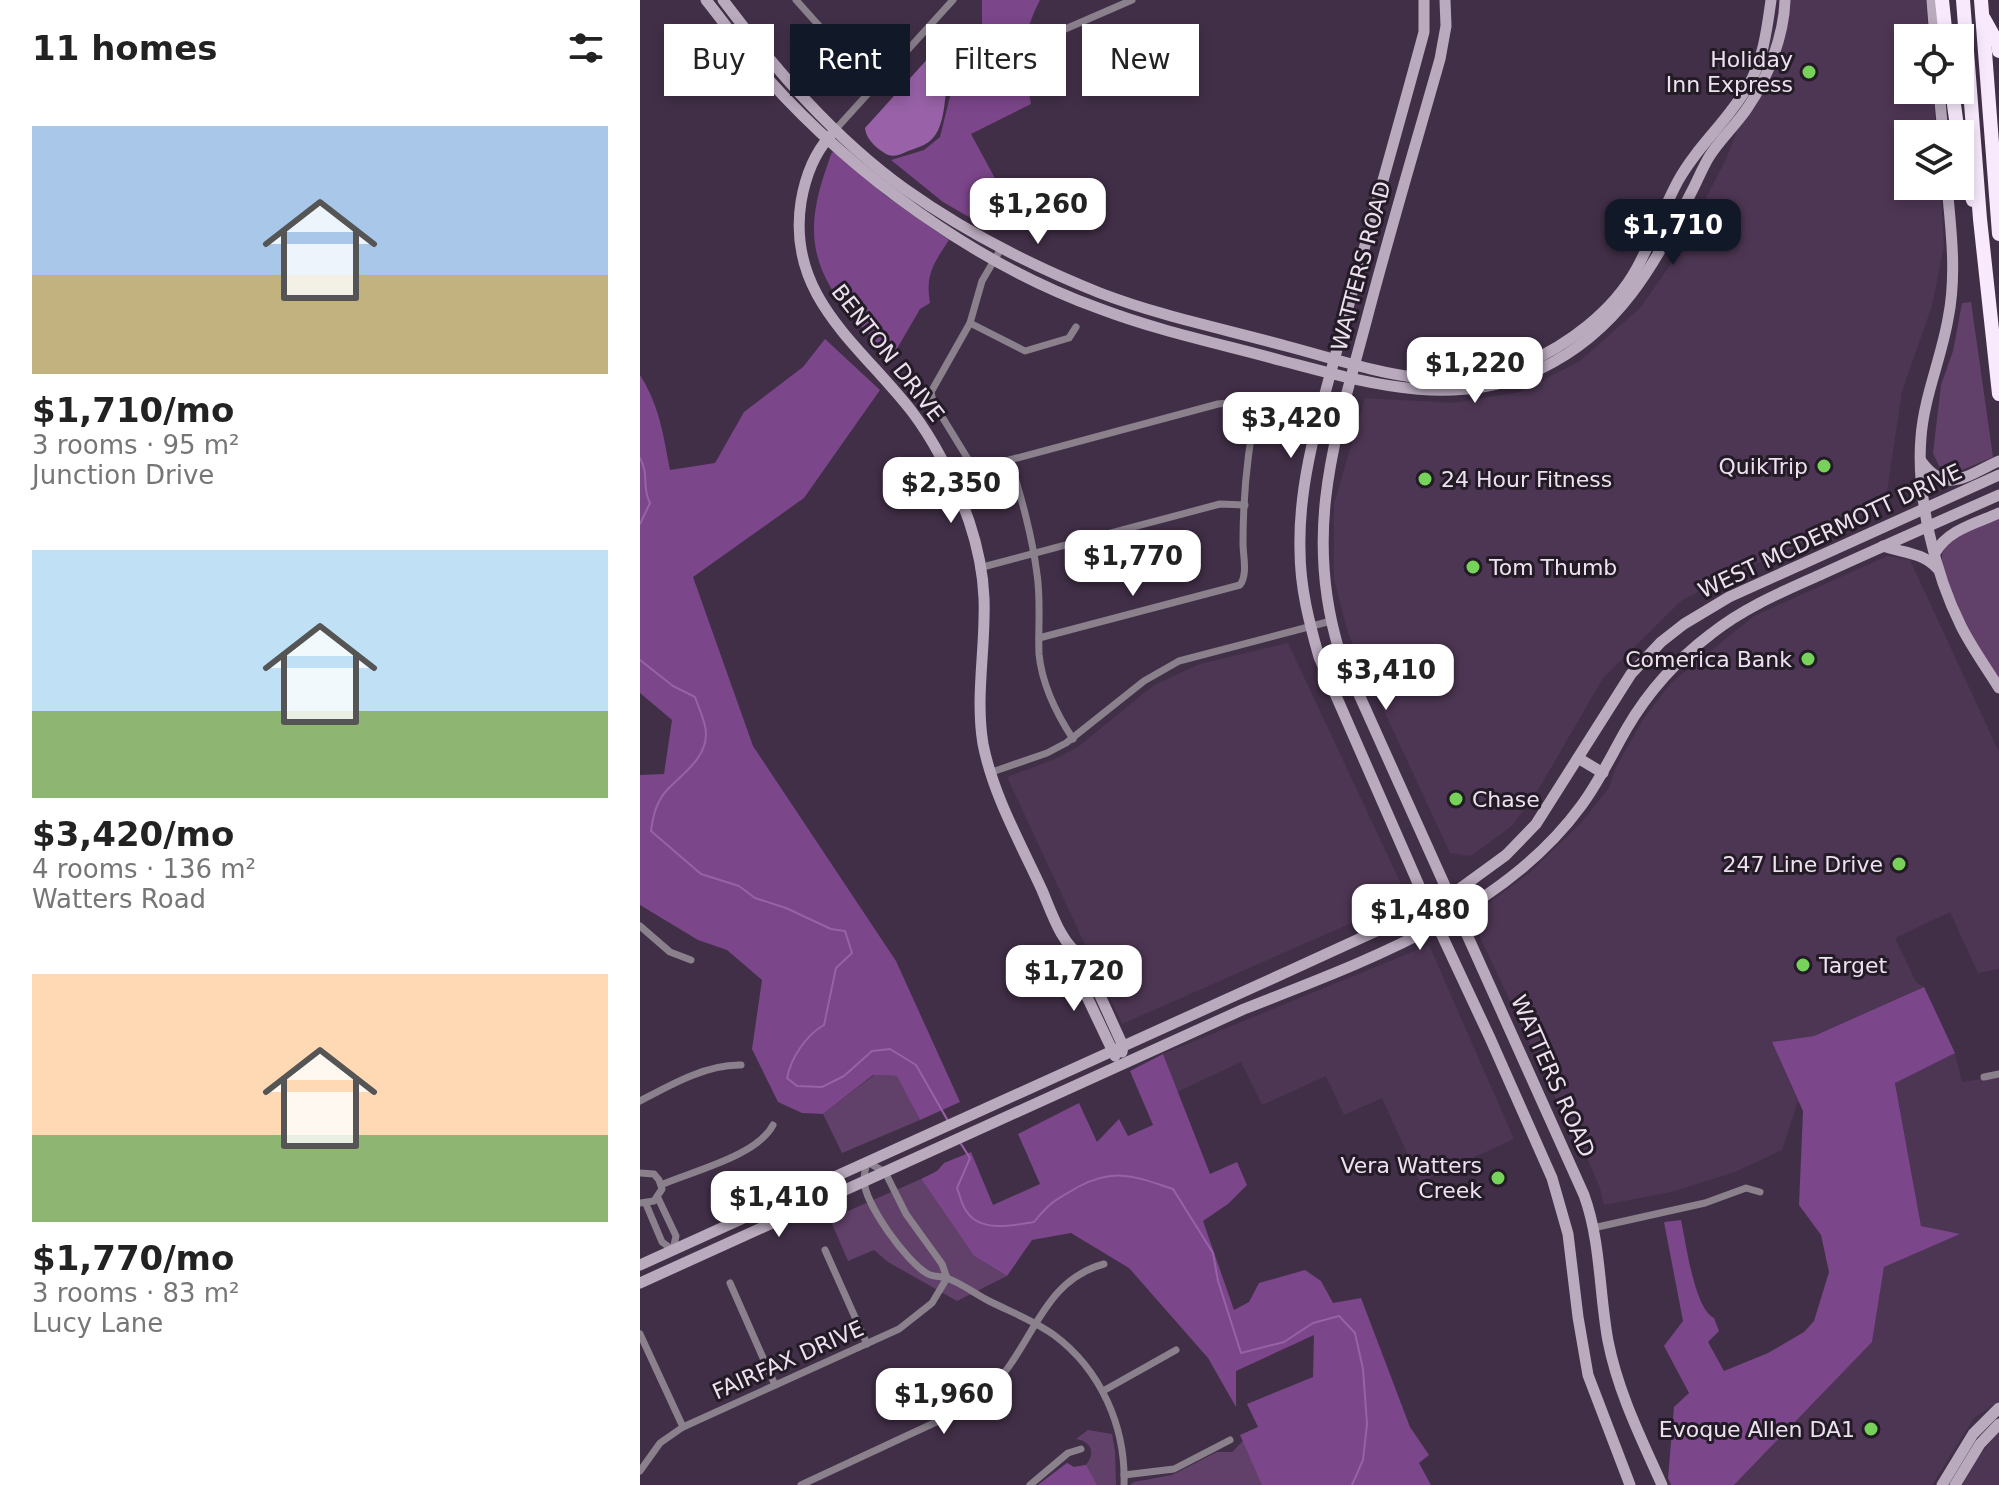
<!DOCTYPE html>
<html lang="en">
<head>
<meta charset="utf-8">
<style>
	body { margin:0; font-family:"DejaVu Sans",sans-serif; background:#f6f6f6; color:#222; height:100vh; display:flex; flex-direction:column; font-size:30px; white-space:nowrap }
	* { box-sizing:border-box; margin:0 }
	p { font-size:26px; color:#767676 }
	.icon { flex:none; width:44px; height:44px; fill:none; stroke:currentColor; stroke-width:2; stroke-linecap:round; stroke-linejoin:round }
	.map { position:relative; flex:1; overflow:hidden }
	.drawer { display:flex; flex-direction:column; background:#fff; width:640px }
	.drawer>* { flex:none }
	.guide { position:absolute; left:24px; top:24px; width:760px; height:72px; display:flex; gap:16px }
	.fabs { position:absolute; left:1254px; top:24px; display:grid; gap:16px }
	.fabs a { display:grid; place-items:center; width:80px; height:80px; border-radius:0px; background:#fff; box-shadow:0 4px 12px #0003; font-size:40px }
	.price { position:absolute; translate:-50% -68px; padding:0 18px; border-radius:16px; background:#fff; color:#222; font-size:26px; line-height:52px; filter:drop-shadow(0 2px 4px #0008) }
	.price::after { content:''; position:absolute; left:50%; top:48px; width:24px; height:18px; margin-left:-12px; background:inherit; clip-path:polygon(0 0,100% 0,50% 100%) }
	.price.current { background:#111827; color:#fff }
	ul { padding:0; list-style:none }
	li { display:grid; align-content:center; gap:16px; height:424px; padding:0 32px }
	li span { display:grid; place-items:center; height:248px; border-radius:0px; color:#555 }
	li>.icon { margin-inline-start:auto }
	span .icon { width:144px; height:144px; fill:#fffc; stroke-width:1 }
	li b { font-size:34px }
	h2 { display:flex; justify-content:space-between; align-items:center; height:96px; padding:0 32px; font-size:34px }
	.pill { padding:0 28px; border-radius:0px; background:#fff; box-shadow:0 4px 12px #0003; font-size:28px; line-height:72px }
	.pill.current { background:#111827; color:#fff }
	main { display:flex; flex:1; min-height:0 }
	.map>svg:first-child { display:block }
</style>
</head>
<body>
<main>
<section class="drawer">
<h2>11 homes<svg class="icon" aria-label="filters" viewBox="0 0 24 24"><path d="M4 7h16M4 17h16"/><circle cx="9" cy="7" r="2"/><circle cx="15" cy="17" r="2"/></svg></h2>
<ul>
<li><span style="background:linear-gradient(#a9c7e8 60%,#c2b280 0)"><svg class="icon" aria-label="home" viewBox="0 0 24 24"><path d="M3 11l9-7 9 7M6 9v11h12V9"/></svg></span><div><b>$1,710/mo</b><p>3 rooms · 95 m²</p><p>Junction Drive</p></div></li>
<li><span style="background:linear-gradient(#bfe0f5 65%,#8fb573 0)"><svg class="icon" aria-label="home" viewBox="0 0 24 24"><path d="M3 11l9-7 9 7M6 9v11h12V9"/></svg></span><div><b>$3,420/mo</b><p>4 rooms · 136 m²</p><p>Watters Road</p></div></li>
<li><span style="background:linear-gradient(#ffd9b3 65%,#8fb573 0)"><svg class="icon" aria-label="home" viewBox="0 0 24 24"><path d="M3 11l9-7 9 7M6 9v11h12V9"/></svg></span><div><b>$1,770/mo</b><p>3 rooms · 83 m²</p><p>Lucy Lane</p></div></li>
</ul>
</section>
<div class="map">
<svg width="1359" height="1485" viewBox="0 0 1359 1485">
	<rect width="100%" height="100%" fill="#412f47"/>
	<g fill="#4d3653">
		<polygon points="1146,0 1286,0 1289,38 1268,38 1268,90 1293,90 1296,134 1268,134 1268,186 1300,186 1304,246 1292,306 1262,391 1247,492 1236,510 1091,575 1041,601 963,678 901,785 873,825 831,856 810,853 708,633 694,579 694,504 725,398 813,403 880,392 940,361 1000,308 1036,257 1087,157"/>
		<polygon points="1247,556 1270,560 1359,752 1359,969 1338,973 1310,912 1255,938 1276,982 1284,987 1174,1036 1132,1042 1158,1101 1142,1150 1095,1172 1031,1192 964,1205 960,1188 933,1125 929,1127 833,922 835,913 888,874 941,823 969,788 975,769 1004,718 1031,683 1114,616"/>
		<polygon points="648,643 763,888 750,906 482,1024 367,777 415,759 438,747 514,685 560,664"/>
		<polygon points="789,945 874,1139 780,1182 742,1098 704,1115 686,1076 622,1105 601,1062 537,1092 523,1054"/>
		<polygon points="1315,1053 1322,1082 1359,1076 1359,1401 1334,1418 1292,1485 1094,1485 1232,1342 1244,1267 1318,1234 1281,1226 1255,1082"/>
		<polygon points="1359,1431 1359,1485 1322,1485 1336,1460"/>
	</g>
	<g fill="#61416a">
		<polygon points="1331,302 1353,457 1315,473 1299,466 1293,453 1301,385 1313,351 1322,303"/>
		<path d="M1359,517V681C1341,652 1289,576 1305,543Z"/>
		<polygon points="234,1075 258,1076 280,1120 202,1153 183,1114"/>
		<polygon points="281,1179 334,1256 367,1276 317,1301 248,1262 234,1250 208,1261 190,1219"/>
		<path d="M448,1430L472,1434L475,1451L476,1485H398L427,1463L434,1467L446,1465C456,1453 451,1441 436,1439Z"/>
		<polygon points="603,1441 631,1485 490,1485 494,1482 532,1475 577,1452 592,1452"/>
	</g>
	<g fill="#7b468a">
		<path d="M342,0H400C380,37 384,65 391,104L331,134L364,195L341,224L303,202L251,160L284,150L300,137L317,68L342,36Z"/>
		<path d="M192,152L199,155L246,196L309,240C294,263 285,274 290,303L280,309L251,359C233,336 205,313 191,288C163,241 174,201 192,152Z"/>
		<path d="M185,339L240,390L164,498L53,577L113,746L256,961L320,1102L280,1120L257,1076L233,1075L183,1114L162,1113L138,1102L112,1049L122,980L87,950L58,940L0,905V775L24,774L32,720L0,693V375C20,407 23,434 30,470L75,463L104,412L163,367Z"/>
		<path d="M1284,987L1315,1053L1255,1083L1281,1226L1320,1234L1244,1267L1232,1342L1094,1485H1031L1028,1478L1034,1407L1049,1393L1024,1346L1043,1321L1024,1222L1041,1220C1046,1242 1054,1308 1074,1318L1079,1331L1068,1342L1084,1371L1128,1353L1164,1332L1174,1321L1189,1272L1181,1235L1159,1205L1163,1111L1132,1042L1174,1036Z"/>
		<polygon points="523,1054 570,1174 597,1162 607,1185 588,1204 563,1221 594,1310 609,1302 619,1283 665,1270 681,1281 693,1303 721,1298 770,1427 789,1455 779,1463 791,1485 622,1485 600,1435 618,1427 607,1404 673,1377 674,1335 596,1371 596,1407 568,1358 489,1268 431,1233 392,1240 367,1276 334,1256 281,1179 297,1171 304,1163 331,1152 353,1205 400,1184 378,1134 439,1103 457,1142 479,1119 488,1136 513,1125 490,1071"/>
		<polygon points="427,1463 434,1467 446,1465 457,1485 398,1485"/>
	</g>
	<path fill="#9962a8" d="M313,39L321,47C319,54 314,56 311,63C303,84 309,125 290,141C284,146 273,149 266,152C257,156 251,158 243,152C234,146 226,138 225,128L301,44Z"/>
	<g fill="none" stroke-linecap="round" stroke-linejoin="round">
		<g stroke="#9962a8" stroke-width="2">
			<path d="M0,458C10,477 1,485 10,503L0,524"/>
			<path d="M0,660L33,686L55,697C59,709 66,722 66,734C66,759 42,774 27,790C16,802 13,816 11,831L61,874L99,886L115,898L146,908L191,929L205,931L212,953L196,968L184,1025C166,1035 151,1058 147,1078L157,1086L182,1087L204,1076L232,1051L250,1049L276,1065L308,1121"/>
			<path d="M321,1144L330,1158L317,1188C320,1196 322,1206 327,1212C341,1233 374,1225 394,1222C410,1202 415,1200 438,1187C475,1167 496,1177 533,1189L573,1253L578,1281L601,1353L644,1342L673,1323L699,1316L715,1333L723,1369L727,1424L723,1460L712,1485"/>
		</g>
		<g stroke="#8a818d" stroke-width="7">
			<polyline points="156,0 215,66"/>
			<polyline points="407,29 423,30 492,0"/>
			<polyline points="195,130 313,0"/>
			<path d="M362,247L342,281L330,323L291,392L293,402L331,464L338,467L351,465L578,404L618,400C608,446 603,496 603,543C603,556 608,574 600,585L399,638"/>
			<polyline points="330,323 385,351 429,338 436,327"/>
			<path d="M370,460C381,497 392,535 397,574C401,600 398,627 399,654C402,685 416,713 433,739"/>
			<polyline points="339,568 580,504 605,505"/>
			<polyline points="352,772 407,753 426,743 504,681 539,661 691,621"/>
			<polyline points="0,926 30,952 51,960"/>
			<polyline points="1344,1077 1359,1074"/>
			<path d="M0,1101C30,1085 67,1064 101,1065"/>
			<polyline points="0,1173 14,1174 19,1180 22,1189 14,1201 0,1203"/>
			<path d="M21,1185C53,1171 117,1156 133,1125"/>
			<polyline points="6,1204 22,1242 33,1250 36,1236 18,1198"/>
			<polyline points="953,1228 1065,1203 1106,1188 1120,1192"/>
			<polyline points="185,1250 227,1344"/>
			<path d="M307,1278L302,1264L266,1214L245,1172L227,1162C226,1167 224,1174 224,1180C224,1203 267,1263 288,1274C294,1277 300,1276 306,1278C320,1282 335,1294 349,1301C371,1312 395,1321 414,1335C461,1370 486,1427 484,1485"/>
			<polyline points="90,1283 135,1385"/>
			<polyline points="0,1334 43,1427"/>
			<polyline points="463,1391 536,1350"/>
			<polyline points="0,1471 20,1443 43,1427 259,1329 292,1303 307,1278"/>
			<polyline points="484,1475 534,1469 590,1440"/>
			<path d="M161,1485L322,1410C340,1396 360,1381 372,1362C399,1322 413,1278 464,1264"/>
			<polyline points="390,1485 428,1453 441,1449"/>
		</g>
		<g stroke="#b9aabd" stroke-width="11">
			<path d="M66,0C87,26 106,54 128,79C214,175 336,264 458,308C518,331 581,344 643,361C727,383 815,410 900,369C980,331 1014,265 1053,189C1058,179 1063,167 1069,157C1080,139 1097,124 1108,107C1128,78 1144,35 1145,0"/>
			<path d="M83,0C135,69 194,138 265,189C324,231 392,266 460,293C520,316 584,329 646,346C723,366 804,399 882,365C927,346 973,312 997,268C1012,240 1023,209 1038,181C1057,146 1088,121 1108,86C1123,61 1127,29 1131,0"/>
			<path d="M784,0V32C756,136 726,238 699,342C681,410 658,479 660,550C660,587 669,622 679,657L784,897L850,1038L912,1178L928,1234L938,1317L948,1375L990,1485"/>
			<path d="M805,0L806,26L800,59C775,147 749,234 726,322C695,438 663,531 699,650L944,1195C961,1242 959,1292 968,1341C978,1392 1001,1438 1022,1485"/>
			<polyline points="1292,0 1295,38"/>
			<polyline points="1299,90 1303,134"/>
			<path d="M190,136C173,155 165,178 161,202C146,298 222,346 273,413C297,445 315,483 329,521C337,545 343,573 344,598C346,646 335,696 343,744C353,795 381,844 402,890C411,911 422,946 442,956L483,1046L482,1052"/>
			<path d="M1307,186C1311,230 1317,275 1308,319C1301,359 1284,397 1281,437C1276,496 1295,574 1321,626C1332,648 1346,667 1359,688"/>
			<path d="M1281,461C1306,496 1327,475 1359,461"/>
			<path d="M1243,546C1263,553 1283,552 1298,569"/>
			<path d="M1295,553C1307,530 1337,523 1359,513"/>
			<polyline points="938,758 963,773"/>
			<polyline points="432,951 430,961 475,1056"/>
			<polyline points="0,1265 649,971 780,911 818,890 866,855 896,824 991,674 1021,642 1044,624 1089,597 1359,475"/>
			<path d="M0,1283L604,1009C723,962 863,913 941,806C959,782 972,754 987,728C1008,692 1038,659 1071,634C1105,607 1144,591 1182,574C1241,547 1300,521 1359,495"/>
			<polyline points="1302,1485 1333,1434 1359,1408"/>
			<polyline points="1315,1485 1340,1444 1359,1424"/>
		</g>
		<g stroke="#f8eafc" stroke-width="14">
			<polyline points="1302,0 1306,38"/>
			<polyline points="1323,0 1340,219 1359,394"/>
			<polyline points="1341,0 1359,234"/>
			<polyline points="1344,19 1358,44 1359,51"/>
			<polyline points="1312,90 1318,134"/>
			<polyline points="1320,148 1323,169 1333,200"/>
		</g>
	</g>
	<g fill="#77d259" stroke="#231b26" stroke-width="3">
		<circle cx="1169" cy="72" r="8"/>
		<circle cx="1184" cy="466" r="8"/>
		<circle cx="785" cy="479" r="8"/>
		<circle cx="833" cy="567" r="8"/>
		<circle cx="1168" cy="659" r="8"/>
		<circle cx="816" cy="799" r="8"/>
		<circle cx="1259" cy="864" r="8"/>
		<circle cx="1163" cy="965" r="8"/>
		<circle cx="858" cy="1178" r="8"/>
		<circle cx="1231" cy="1429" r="8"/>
	</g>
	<g text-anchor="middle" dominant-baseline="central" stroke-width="6" stroke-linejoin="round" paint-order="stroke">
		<g font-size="22" fill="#ede1f0" stroke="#231b26" text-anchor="end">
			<text x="1153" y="59">Holiday<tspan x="1153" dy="25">Inn Express</tspan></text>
			<text x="1168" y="466">QuikTrip</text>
			<text x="801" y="479" text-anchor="start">24 Hour Fitness</text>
			<text x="849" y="567" text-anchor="start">Tom Thumb</text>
			<text x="1152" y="659">Comerica Bank</text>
			<text x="832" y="799" text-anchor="start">Chase</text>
			<text x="1243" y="864">247 Line Drive</text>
			<text x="1179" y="965" text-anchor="start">Target</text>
			<text x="842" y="1165">Vera Watters<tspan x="842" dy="25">Creek</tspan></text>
			<text x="1215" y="1429">Evoque Allen DA1</text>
		</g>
		<g font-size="22" fill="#ede1f0" stroke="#231b26">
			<text transform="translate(721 266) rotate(-75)">WATTERS ROAD</text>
			<text transform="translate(248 353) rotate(52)">BENTON DRIVE</text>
			<text transform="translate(1190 531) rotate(-25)">WEST MCDERMOTT DRIVE</text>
			<text transform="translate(913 1076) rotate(66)">WATTERS ROAD</text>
			<text transform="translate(148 1360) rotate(-24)">FAIRFAX DRIVE</text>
		</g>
	</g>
</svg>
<div class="fabs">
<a><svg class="icon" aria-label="locate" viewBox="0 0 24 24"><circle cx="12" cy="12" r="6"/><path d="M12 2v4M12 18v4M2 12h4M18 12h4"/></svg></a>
<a><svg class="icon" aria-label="layers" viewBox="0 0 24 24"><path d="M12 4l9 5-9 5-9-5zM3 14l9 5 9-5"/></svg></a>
</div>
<b class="price" style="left:398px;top:246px">$1,260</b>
<b class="price current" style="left:1033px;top:267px">$1,710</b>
<b class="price" style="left:835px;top:405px">$1,220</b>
<b class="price" style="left:651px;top:460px">$3,420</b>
<b class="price" style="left:311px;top:525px">$2,350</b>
<b class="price" style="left:493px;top:598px">$1,770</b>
<b class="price" style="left:746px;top:712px">$3,410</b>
<b class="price" style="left:780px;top:952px">$1,480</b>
<b class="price" style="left:434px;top:1013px">$1,720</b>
<b class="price" style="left:139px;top:1239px">$1,410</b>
<b class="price" style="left:304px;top:1436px">$1,960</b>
<div class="guide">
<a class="pill">Buy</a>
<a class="pill current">Rent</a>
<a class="pill">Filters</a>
<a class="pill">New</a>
</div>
</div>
</main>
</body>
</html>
